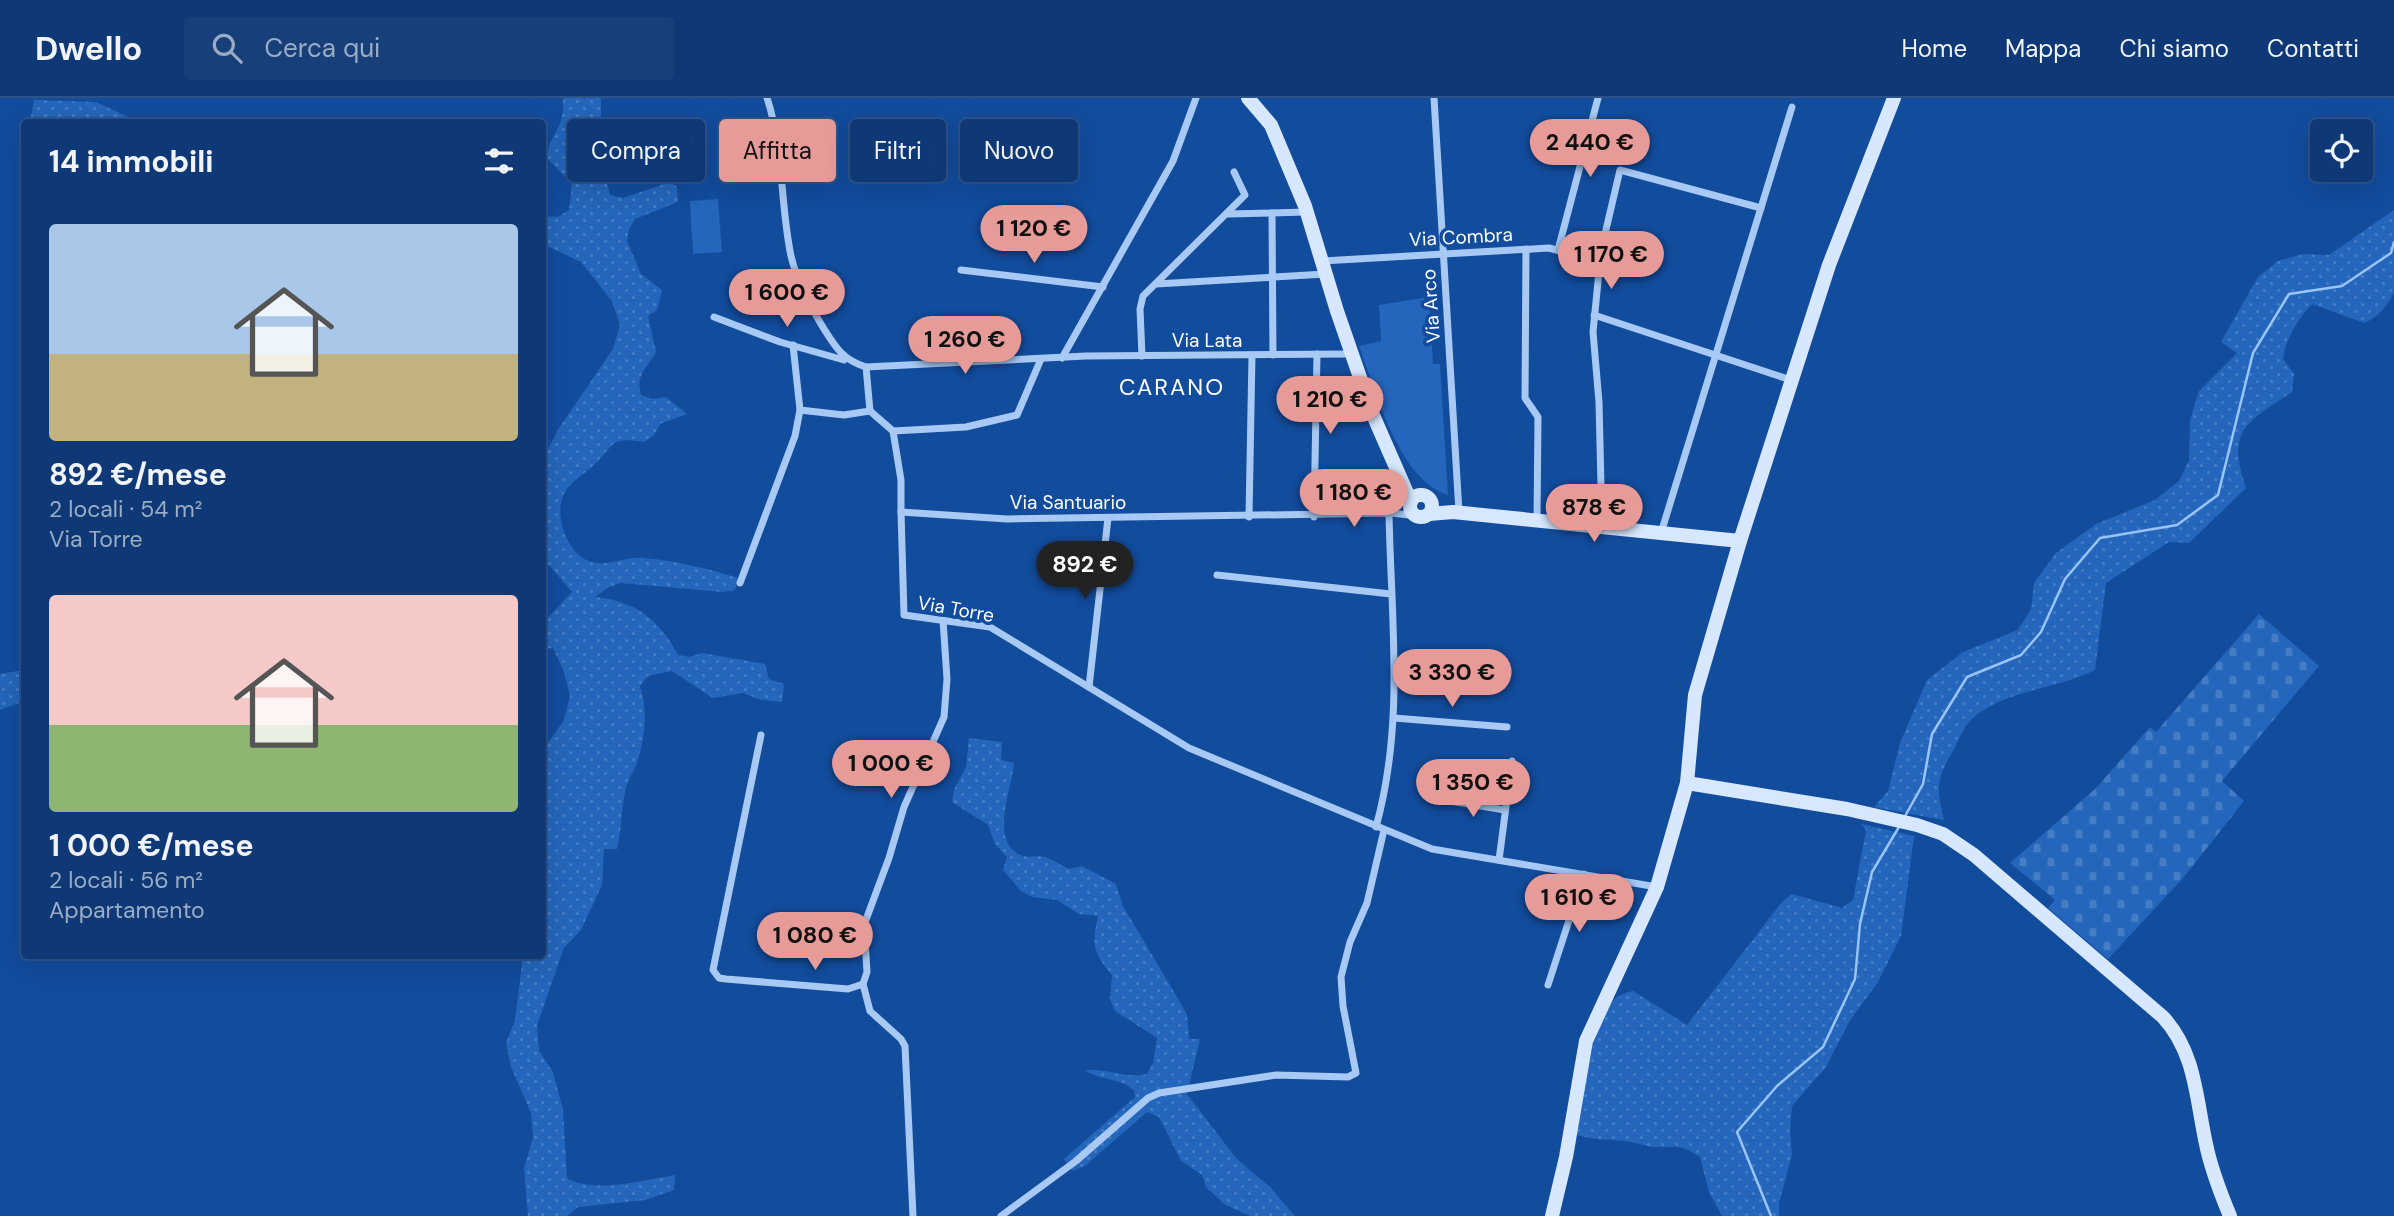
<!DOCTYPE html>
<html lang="it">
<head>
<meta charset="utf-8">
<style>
	body { margin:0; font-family:"DM Sans",sans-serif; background:#17407b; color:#f1f3f6; height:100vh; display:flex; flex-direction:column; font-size:26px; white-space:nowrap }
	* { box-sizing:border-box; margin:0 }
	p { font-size:23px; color:#9bacc5 }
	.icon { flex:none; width:38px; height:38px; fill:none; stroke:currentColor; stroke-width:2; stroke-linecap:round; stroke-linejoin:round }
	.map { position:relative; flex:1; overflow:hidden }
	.side { position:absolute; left:21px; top:21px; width:525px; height:840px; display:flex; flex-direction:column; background:#0e3976; border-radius:7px; box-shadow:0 7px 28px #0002,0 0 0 2px #2e5388 }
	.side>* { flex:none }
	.top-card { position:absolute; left:567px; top:21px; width:665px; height:63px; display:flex; gap:14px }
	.tools { position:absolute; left:2310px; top:21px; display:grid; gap:14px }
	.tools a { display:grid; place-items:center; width:63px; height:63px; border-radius:7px; background:#0e3976; box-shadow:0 7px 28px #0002,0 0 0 2px #2e5388; font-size:35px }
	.price { position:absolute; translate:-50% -60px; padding:0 16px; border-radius:24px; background:#e69b98; color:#111; font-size:23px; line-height:46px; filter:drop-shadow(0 2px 4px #0008) }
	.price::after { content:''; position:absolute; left:50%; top:42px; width:21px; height:16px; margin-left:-10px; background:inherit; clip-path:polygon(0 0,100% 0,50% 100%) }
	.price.current { background:#222; color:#fff }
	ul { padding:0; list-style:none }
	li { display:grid; align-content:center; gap:14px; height:371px; padding:0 28px }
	li span { display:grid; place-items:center; height:217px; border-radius:7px; color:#555 }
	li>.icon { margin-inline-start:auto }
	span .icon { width:126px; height:126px; fill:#fffc; stroke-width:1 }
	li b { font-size:30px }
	h2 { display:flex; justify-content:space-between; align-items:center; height:84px; padding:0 28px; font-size:30px }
	.pill { padding:0 24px; border-radius:7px; background:#0e3976; box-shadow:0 7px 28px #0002,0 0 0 2px #2e5388; font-size:24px; line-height:63px }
	.pill.current { background:#e69b98; color:#111 }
	header { display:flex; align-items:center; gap:42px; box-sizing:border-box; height:98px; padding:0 35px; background:#0e3976; border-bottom:2px solid #2e5388 }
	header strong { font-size:33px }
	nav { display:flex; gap:38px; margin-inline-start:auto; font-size:24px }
	.search { width:490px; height:63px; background:#17407b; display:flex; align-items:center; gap:18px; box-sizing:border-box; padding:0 24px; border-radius:7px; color:#9bacc5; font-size:26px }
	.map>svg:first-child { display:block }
</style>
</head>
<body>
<header>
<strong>Dwello</strong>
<div class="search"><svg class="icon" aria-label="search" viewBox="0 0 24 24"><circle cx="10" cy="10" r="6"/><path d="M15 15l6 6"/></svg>Cerca qui</div>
<nav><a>Home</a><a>Mappa</a><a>Chi siamo</a><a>Contatti</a></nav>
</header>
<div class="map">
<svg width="2394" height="1118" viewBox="0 0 2394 1118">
	<defs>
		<pattern id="grass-dots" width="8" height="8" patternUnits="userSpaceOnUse" patternTransform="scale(1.75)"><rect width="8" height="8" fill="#2466bb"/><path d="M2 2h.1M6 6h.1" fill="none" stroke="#457dc5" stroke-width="1.8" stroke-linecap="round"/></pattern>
		<pattern id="cemetery-stones" width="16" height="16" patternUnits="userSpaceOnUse" patternTransform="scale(1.75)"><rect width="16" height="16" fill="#2466bb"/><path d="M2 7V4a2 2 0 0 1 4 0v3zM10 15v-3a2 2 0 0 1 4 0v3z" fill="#457dc5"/></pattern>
	</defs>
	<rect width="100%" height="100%" fill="#124c9d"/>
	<g fill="url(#grass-dots)">
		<path d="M563,0H601V64L610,97L623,100L670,84L677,89L678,104L635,121L629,131L627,143L641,176L662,192L657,212L648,218L656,254C647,270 635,277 641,297L653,301L666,299L687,316L660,326L654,337L644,344C609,338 615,347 595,366C586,375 575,380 567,391C552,411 564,450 586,462C604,471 624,458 643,460C673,462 710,471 738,480L735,492L722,494L621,485L609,489L595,499C635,503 659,521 678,557L690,559L702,555L765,566L769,581L784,586L782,604L761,602L743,595L713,600L672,573L648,578L640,588C648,613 645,639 637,665C634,673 628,681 626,690C621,710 622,730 617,751H604L602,787L581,832L564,850L537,927L539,953L553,974L563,1012L567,1080C593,1096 646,1082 675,1077L674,1092L645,1102L578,1109L567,1118H528L524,1071L533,1039L531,1015L511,969L506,945L515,922L523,858H542L543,652L564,622L570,598L564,574L553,550L543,551V525L572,494L543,460V360L559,330L613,251L620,227L612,203L581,164L543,146V118L558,119L569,112L572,86L546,59C552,32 565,31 563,0Z"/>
		<polygon points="34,2 96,4 139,24 30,24"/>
		<path d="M2394,112V195C2386,209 2379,219 2364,225L2312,206C2298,221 2286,240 2283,261L2294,276L2292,294C2246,325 2226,331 2246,390L2189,445L2169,444L2106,485L2095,572C2058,591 1999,593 1970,623C1963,630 1959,642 1954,651C1936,682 1936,688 1944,722L1874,709L1888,693L1900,645L1927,582L1963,554L2018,532L2031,511L2034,485L2056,455L2096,426L2155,402L2179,383L2189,362L2190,322L2199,293L2237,255L2221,244L2258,179L2278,163L2303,156L2329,157Z"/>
		<polygon points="24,572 24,603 0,612 0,576"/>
		<path d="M969,640L1002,644L1001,662L1014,665C1013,688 987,745 1023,758C1029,760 1038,757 1045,759C1054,762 1061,768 1070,771L1082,768L1116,786L1123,808L1187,916L1189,941H1200L1187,996L1236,1060L1271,1090L1295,1118H1250L1224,1106L1206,1089L1202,1077L1181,1063L1159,1019L1147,1014L1085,1068L1072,1073L1064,1061L1135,999L1134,992C1118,979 1100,983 1085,972C1106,970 1126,981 1147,976L1153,965L1157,940L1115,913L1110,901L1112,877C1092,854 1092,846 1098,818L1079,816L1057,802L1032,799L1021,793L1003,772L1007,759L995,746L988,727L952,704L954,692L966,669Z"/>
		<path d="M1861,726L1914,738L1901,838L1878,884L1849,924L1826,969L1792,1008L1790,1032L1792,1057L1779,1105V1118H1722L1709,1094L1700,1059C1678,1044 1675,1050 1653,1049C1644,1048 1635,1044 1626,1043C1605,1041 1599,1043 1577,1037C1582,1006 1591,929 1610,906C1616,898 1624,895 1633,893L1687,927L1782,804L1792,796L1842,810L1853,802L1866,732Z"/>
	</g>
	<polygon fill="url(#cemetery-stones)" points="2259,516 2319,568 2222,683 2244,703 2184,779 2108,861 2048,810 2055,802 2010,765 2095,691 2150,629 2156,634"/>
	<g fill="#2466bb">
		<polygon points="718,101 722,154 693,156 690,103"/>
		<path d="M1429,199L1433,266H1440L1448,397C1398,381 1376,293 1359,248L1381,243L1379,207Z"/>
	</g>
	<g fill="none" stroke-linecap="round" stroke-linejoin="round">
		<g stroke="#99c4f7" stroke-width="2.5">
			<polyline points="1904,720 1923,686 1932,636 1967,579 2021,557 2041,534 2065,481 2100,440 2177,427 2218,397 2253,255 2289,196 2342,188 2391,155 2394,144"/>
			<polyline points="1771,1118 1737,1034 1777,988 1823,949 1855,881 1860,826 1872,774 1899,729"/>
		</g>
		<g stroke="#a7c9f4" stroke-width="7">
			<path d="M767,0C784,51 780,106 791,158C797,184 810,208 824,231C836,250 843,262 866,269L1086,258L1352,256"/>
			<polyline points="1434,0 1459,414"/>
			<polyline points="1272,115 1273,257"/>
			<polyline points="1228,116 1307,114"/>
			<polyline points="1526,151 1525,300 1538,319 1537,422"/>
			<polyline points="1558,152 1598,0"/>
			<polyline points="1322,163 1549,150 1600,164"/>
			<polyline points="961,172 1103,189"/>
			<polyline points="1156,186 1325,176"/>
			<polyline points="1594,217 1791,282"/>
			<polyline points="714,219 780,244 844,262"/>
			<polyline points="1142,258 1140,211 1143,198 1245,97 1234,74"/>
			<polyline points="1062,260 1173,63 1196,0"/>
			<polyline points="866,269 870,313 893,333 901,382 901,414 1007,421 1392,415 1417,418"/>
			<polyline points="800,312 844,317 870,313"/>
			<polyline points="893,333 966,329 1017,317 1041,261"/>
			<polyline points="901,414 904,517 990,529 1189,650 1432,751 1657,789"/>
			<polyline points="1249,419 1252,257"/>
			<polyline points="1314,419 1317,256"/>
			<polyline points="1602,429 1599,304 1593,234 1601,153 1620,72 1761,110"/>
			<polyline points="1661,435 1792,9"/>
			<polyline points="1217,477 1391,496"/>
			<polyline points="740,485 795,338 800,312 793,247"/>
			<polyline points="1089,589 1108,420"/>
			<polyline points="1394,620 1507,629"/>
			<polyline points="761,637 713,872 719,880 726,881 848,891 863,886 870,913 901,941 905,948 913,1118"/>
			<polyline points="1444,702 1505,712"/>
			<path d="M1376,729C1405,624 1391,523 1389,415"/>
			<polyline points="1499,762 1512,663"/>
			<polyline points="863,886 867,874 864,827 889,760 904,709 944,619 947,581 943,522"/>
			<polyline points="1548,887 1584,776"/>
			<polyline points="1001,1118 1076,1063 1148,1000 1159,995 1276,977 1348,979 1356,975 1343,908 1341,879 1350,844 1367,805 1384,732"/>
		</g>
		<g stroke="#d7e7fd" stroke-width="14">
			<polyline points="1248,0 1271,27 1305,108 1337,213 1373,317 1411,404"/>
			<circle cx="1421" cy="408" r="11"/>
			<polyline points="1429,416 1453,414 1740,443"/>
			<path d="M1687,685L1847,711L1917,727L1943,736L1974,757L2163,919C2196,955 2196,1001 2206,1046C2211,1071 2220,1094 2230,1118"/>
			<polyline points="1552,1118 1566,1059 1586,943 1657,789 1687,685 1695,597 1740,443 1829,167 1894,0"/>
		</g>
	</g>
	<g text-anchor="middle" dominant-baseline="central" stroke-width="7" stroke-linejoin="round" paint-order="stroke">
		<g font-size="19" fill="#fff" stroke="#124c9d">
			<text transform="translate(1461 139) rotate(-3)">Via Combra</text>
			<text transform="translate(1431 208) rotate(-94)">Via Arco</text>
			<text x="1207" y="242">Via Lata</text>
			<text x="1068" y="404">Via Santuario</text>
			<text transform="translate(956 511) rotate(10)">Via Torre</text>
		</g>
		<g font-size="23" letter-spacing="2" fill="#fff" stroke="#124c9d">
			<text x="1172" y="289">CARANO</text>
		</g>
	</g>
</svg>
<div class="tools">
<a><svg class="icon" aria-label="locate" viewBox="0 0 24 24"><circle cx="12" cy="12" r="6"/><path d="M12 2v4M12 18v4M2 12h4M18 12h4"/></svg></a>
</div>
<b class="price" style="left:1590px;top:81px">2 440 €</b>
<b class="price" style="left:1034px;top:167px">1 120 €</b>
<b class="price" style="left:1611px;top:193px">1 170 €</b>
<b class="price" style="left:787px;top:231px">1 600 €</b>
<b class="price" style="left:965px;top:278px">1 260 €</b>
<b class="price" style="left:1330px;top:338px">1 210 €</b>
<b class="price" style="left:1354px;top:431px">1 180 €</b>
<b class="price" style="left:1594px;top:446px">878 €</b>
<b class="price current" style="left:1085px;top:503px">892 €</b>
<b class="price" style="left:1452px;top:611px">3 330 €</b>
<b class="price" style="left:891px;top:702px">1 000 €</b>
<b class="price" style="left:1473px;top:721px">1 350 €</b>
<b class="price" style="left:1579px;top:836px">1 610 €</b>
<b class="price" style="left:815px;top:874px">1 080 €</b>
<div class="top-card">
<a class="pill">Compra</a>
<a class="pill current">Affitta</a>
<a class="pill">Filtri</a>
<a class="pill">Nuovo</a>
</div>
<section class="side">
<h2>14 immobili<svg class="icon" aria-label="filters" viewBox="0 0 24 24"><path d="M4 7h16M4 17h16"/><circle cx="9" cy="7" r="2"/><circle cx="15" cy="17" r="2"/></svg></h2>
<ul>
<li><span style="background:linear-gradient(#a9c7e8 60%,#c2b280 0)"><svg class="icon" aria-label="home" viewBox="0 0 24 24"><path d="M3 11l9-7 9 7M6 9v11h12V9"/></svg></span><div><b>892 €/mese</b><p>2 locali · 54 m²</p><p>Via Torre</p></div></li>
<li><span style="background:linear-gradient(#f6c9c9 60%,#8fb573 0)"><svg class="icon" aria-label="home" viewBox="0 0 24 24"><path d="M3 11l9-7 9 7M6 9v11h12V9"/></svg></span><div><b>1 000 €/mese</b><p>2 locali · 56 m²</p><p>Appartamento</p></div></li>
</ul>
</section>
</div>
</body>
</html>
